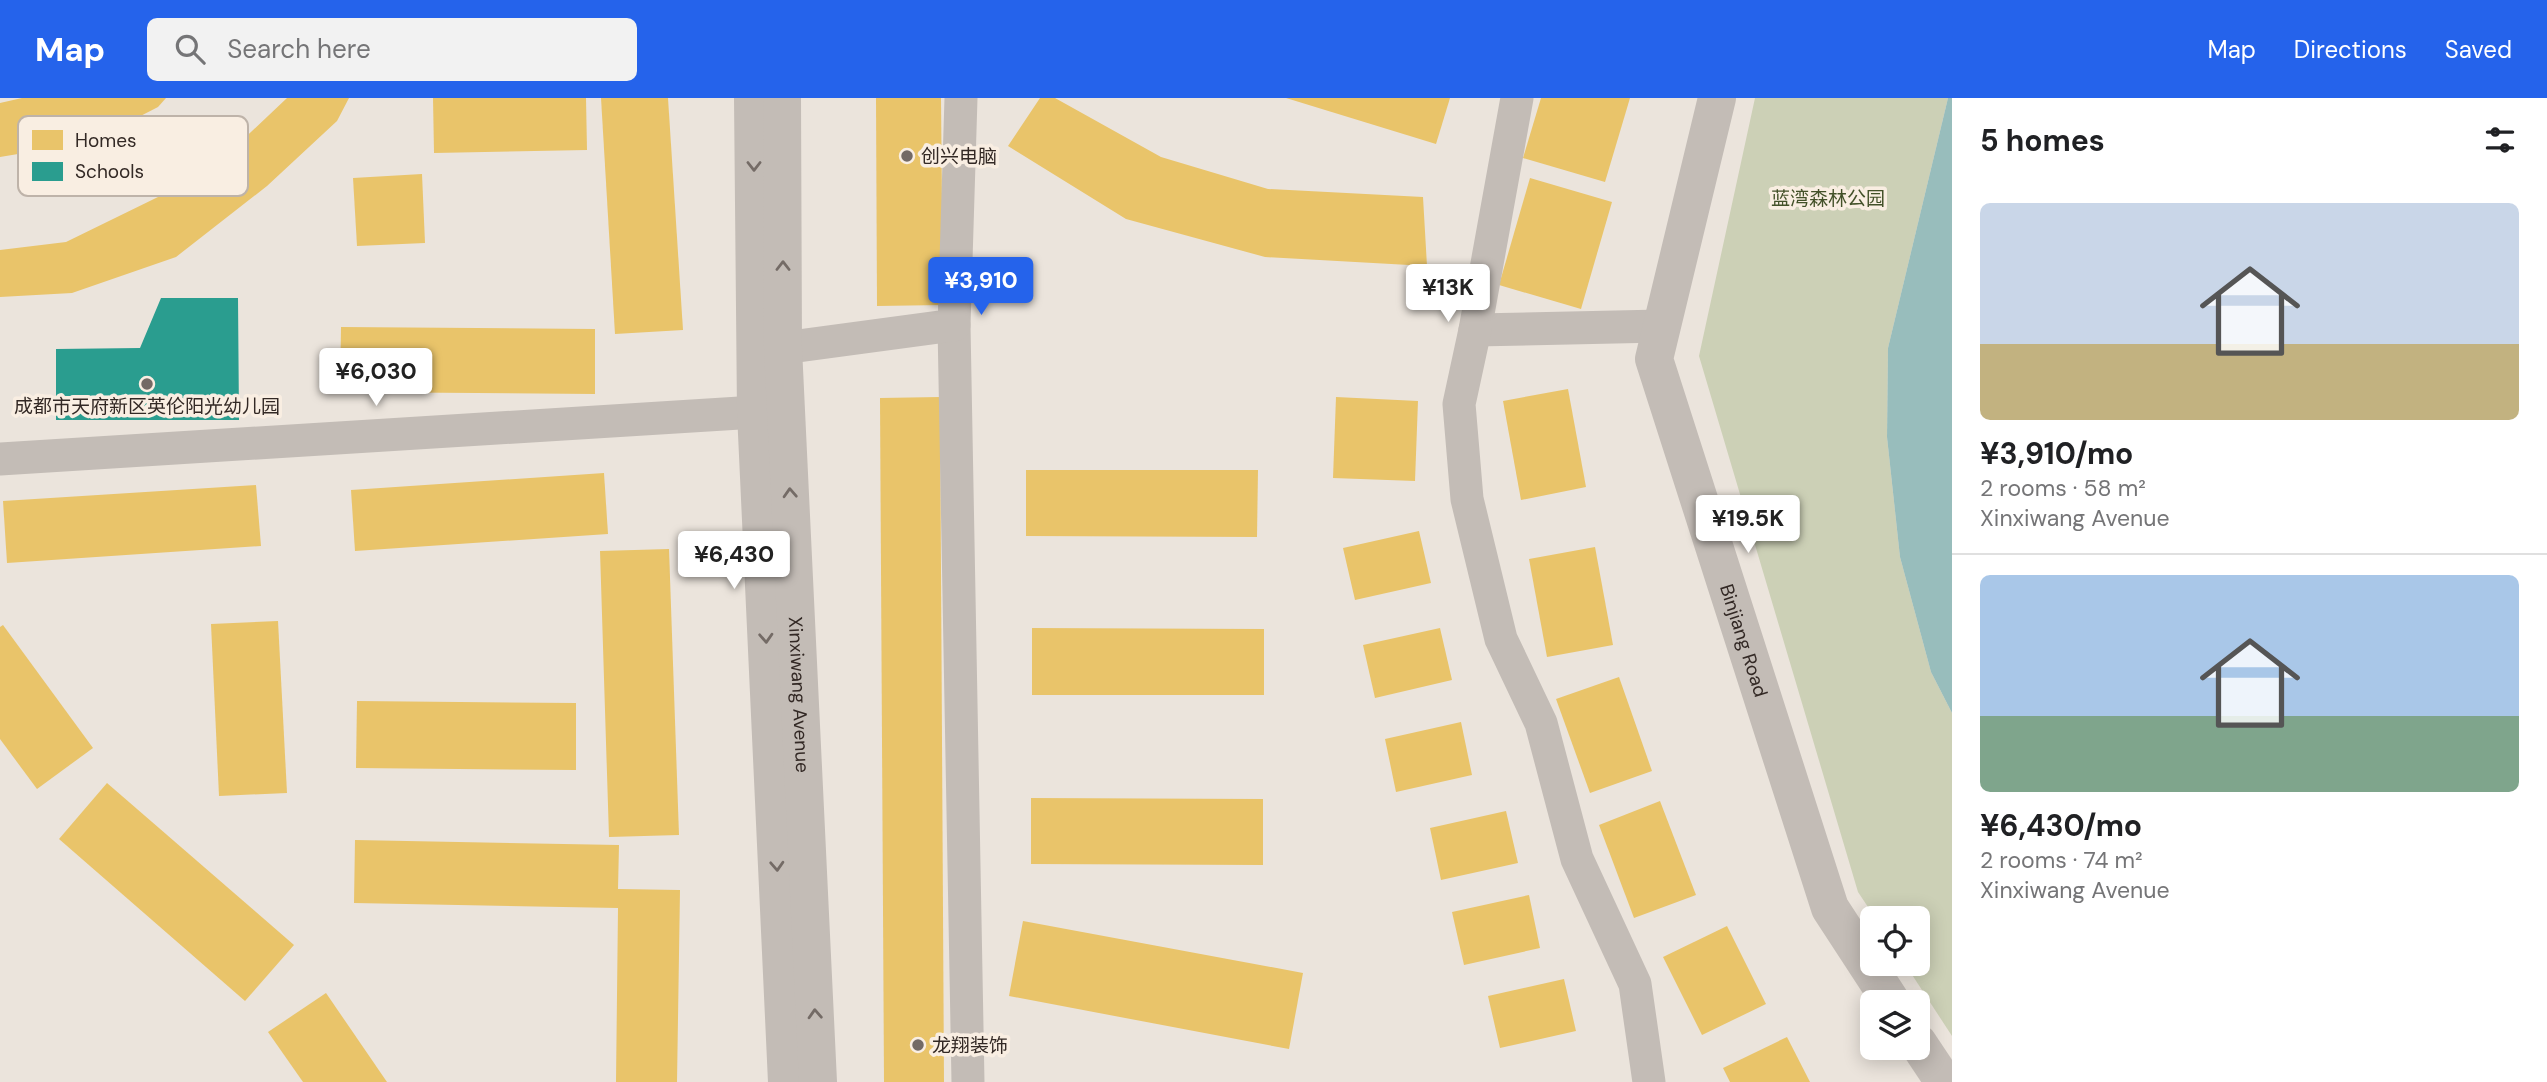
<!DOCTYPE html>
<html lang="en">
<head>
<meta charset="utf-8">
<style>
	body { margin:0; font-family:"DM Sans","Noto Sans SC",sans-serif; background:#f2f2f2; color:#202124; height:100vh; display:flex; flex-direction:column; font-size:26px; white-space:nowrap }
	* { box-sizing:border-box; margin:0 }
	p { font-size:23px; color:#757577 }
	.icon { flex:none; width:38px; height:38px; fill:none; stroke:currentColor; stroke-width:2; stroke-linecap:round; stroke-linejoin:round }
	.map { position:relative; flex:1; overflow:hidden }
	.details { display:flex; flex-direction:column; background:#fff; width:595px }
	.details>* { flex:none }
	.controls { position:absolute; left:1860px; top:808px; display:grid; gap:14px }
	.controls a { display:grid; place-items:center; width:70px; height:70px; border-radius:10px; background:#fff; box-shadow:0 4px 18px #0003; font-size:35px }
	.price { position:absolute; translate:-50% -60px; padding:0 16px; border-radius:7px; background:#fff; color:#222; font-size:23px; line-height:46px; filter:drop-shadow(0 2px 4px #0008) }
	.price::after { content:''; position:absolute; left:50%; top:42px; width:21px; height:16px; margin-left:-10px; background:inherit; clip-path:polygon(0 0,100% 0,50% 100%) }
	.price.selected { background:#2563eb; color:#fff }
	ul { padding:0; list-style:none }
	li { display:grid; align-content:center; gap:14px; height:371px; padding:0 28px }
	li+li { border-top:2px solid #e0e0e0 }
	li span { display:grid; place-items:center; height:217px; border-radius:10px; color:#555 }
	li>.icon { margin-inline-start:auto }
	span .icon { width:126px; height:126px; fill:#fffc; stroke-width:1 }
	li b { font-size:30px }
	h2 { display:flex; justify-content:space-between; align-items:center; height:84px; padding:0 28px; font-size:30px }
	header { display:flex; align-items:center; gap:42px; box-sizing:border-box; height:98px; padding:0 35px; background:#2563eb; color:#fff }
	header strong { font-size:33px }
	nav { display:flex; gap:38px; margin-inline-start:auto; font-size:24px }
	.search { width:490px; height:63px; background:#f2f2f2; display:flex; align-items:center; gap:18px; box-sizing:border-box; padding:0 24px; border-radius:10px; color:#757577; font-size:26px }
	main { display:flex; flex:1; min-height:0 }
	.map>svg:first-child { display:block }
</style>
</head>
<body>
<header>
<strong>Map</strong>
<div class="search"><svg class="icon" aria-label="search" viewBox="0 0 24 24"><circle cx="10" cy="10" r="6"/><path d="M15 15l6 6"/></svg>Search here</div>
<nav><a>Map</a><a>Directions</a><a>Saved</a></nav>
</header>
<main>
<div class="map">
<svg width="1952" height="984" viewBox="0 0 1952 984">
	<rect width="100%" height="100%" fill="#ebe4dc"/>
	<polygon fill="#ccd0b6" points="1755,0 1948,0 1888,250 1887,339 1900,459 1931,574 1952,615 1952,938 1905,866 1918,866 1918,821 1876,821 1858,794 1699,258"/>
	<polygon fill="#98bdbc" points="1948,0 1952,0 1952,615 1931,574 1900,459 1887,339 1888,250"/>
	<g fill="#e9c46a">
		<polygon points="22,0 166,0 158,9 90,44 0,59 0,5"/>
		<polygon points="287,0 349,0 337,23 267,88 176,159 72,195 0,199 0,152 66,144 158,99 234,50"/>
		<polygon points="433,0 586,0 587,52 434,55"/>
		<polygon points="601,0 668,0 683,232 615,236"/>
		<polygon points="876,0 941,0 943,207 877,208"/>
		<polygon points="1040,0 1055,0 1161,59 1268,91 1423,99 1427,168 1265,159 1126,121 1008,48"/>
		<polygon points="1286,0 1450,0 1436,46"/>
		<polygon points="1541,0 1630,0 1605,84 1523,60"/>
		<polygon points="422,76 425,145 357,148 353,80"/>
		<polygon points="1530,80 1612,104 1581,211 1499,187"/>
		<polygon points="341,229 595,231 595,296 340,294"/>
		<polygon points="1568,291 1586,389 1521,402 1503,303"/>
		<polygon points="940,299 944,984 884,984 880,300"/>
		<polygon points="1336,299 1418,303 1415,383 1333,380"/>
		<polygon points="1026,372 1258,372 1257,439 1026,438"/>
		<polygon points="604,375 608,436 355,453 351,392"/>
		<polygon points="256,387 261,448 7,465 3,403"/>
		<polygon points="1419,433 1431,485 1355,502 1343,450"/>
		<polygon points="1595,449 1613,547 1547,559 1529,461"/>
		<polygon points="669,451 679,737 609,739 600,453"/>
		<polygon points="278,523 287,695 219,698 211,526"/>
		<polygon points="3,527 93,650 37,691 0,641 0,529"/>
		<polygon points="1032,530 1264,531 1264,597 1032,597"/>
		<polygon points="1440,530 1452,582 1375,600 1363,547"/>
		<polygon points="1619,579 1652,673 1590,695 1556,601"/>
		<polygon points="357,603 576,605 576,672 356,670"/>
		<polygon points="1461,624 1472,677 1396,694 1385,641"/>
		<polygon points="107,685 294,847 245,903 59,741"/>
		<polygon points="1031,700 1263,701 1263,767 1031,766"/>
		<polygon points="1660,703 1696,797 1634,820 1599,727"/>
		<polygon points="1506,713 1518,765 1441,782 1430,730"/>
		<polygon points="355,742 619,747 618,791 680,792 677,984 616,984 618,810 354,805"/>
		<polygon points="1529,797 1540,850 1464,867 1452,814"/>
		<polygon points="1023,823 1303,875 1289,951 1009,898"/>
		<polygon points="1727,828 1766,906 1702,937 1663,859"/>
		<polygon points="1564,881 1576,933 1500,950 1488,898"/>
		<polygon points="326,895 387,984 303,984 268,934"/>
		<polygon points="1787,939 1810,984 1730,984 1723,970"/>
	</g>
	<polygon fill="#2a9d8f" points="161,200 238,200 239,322 56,322 56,251 140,250"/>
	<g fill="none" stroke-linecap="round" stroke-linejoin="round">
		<g stroke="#c3bcb6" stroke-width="33">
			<polyline points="1517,0 1475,232 1661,228"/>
			<polyline points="954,227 968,984"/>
			<polyline points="1475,232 1459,306 1467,401 1501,541 1541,625 1577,761 1635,886 1649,984"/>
			<polyline points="783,250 954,227 961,0"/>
			<polyline points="0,361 756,314"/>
		</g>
		<g stroke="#c3bcb6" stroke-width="38">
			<polyline points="753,0 756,314 787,984"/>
			<path id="s1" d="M782,0L783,250L818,984"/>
			<path id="s2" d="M1717,0L1654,261L1830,810L1892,905"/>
			<polyline points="1918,945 1944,984"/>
		</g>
	</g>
	<defs><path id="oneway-chevron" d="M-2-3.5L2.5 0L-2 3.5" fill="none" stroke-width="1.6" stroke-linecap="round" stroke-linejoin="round" transform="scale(1.75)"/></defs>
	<g stroke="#746b66">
		<use href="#oneway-chevron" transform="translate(754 68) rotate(90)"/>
		<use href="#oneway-chevron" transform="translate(783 168) rotate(-90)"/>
		<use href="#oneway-chevron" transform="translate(790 395) rotate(-93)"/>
		<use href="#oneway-chevron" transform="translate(766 540) rotate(87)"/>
		<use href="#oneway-chevron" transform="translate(777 768) rotate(87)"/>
		<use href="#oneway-chevron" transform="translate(815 916) rotate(-93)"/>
	</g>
	<g fill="#736a65" stroke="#f9eee2" stroke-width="2.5">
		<circle cx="907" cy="58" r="7"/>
		<circle cx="147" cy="286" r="7"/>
		<circle cx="918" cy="947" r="7"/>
	</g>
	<g text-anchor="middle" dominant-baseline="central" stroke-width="7" stroke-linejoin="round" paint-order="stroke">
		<g font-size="19" fill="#332925" stroke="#f9eee2" text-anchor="start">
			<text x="921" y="58">创兴电脑</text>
			<text x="147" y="308" text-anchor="middle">成都市天府新区英伦阳光幼儿园</text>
			<text x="932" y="947">龙翔装饰</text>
		</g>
		<g font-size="19" fill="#435129" stroke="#f9eee2">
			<text x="1828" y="100">蓝湾森林公园</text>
		</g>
		<g font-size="19" fill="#332925" stroke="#f9eee2">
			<text stroke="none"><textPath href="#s2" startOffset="564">Binjiang Road</textPath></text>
			<text stroke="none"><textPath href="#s1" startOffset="597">Xinxiwang Avenue</textPath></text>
		</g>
	</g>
	<rect x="18" y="18" width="230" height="80" rx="10" fill="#f9eee2" stroke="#beb3a9" stroke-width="2"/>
	<rect x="32" y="32" width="31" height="20" fill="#e9c46a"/>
	<rect x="32" y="64" width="31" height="19" fill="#2a9d8f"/>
	<g font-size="19" fill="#332925">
		<text x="75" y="49">Homes</text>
		<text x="75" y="80">Schools</text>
	</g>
</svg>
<div class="controls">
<a><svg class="icon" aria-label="locate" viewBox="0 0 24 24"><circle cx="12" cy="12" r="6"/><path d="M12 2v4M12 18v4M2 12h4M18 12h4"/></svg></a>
<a><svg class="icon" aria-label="layers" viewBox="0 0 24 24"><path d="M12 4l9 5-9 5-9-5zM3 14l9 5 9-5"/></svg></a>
</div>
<b class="price selected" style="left:981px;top:219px">¥3,910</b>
<b class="price" style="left:1448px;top:226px">¥13K</b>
<b class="price" style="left:376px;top:310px">¥6,030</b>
<b class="price" style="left:1748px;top:457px">¥19.5K</b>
<b class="price" style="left:734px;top:493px">¥6,430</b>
</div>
<section class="details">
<h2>5 homes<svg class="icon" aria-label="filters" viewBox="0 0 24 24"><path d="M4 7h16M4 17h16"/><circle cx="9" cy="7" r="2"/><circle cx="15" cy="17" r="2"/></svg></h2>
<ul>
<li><span style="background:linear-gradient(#c9d6e8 65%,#c2b280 0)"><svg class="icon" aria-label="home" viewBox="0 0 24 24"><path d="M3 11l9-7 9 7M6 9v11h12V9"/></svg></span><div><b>¥3,910/mo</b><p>2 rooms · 58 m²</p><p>Xinxiwang Avenue</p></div></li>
<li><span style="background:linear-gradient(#a9c7e8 65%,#7fa58c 0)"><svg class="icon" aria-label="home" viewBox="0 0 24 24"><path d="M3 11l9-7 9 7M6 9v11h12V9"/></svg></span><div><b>¥6,430/mo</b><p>2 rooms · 74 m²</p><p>Xinxiwang Avenue</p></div></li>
</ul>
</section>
</main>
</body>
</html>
